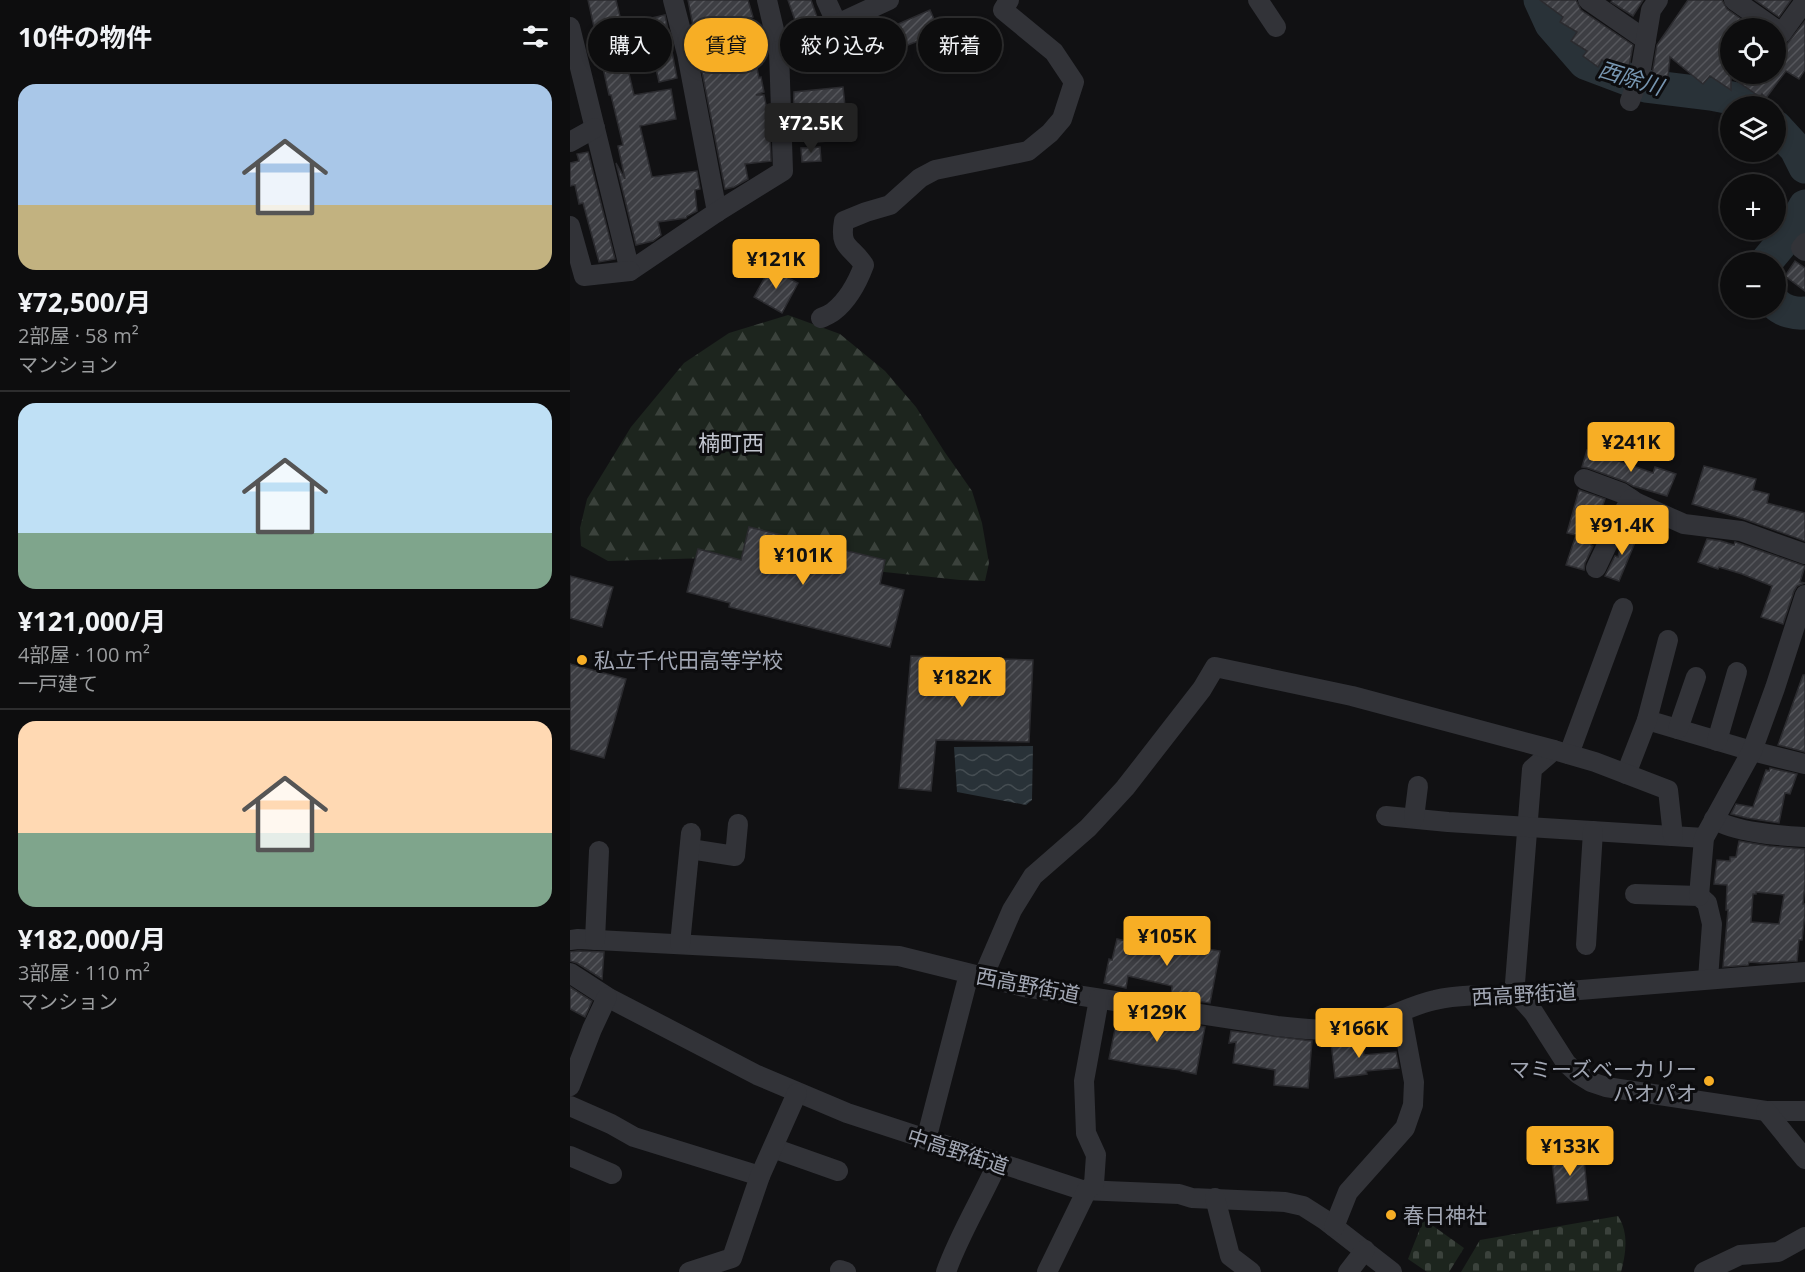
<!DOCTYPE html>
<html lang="ja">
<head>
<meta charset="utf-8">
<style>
	body { margin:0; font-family:"Open Sans","Noto Sans JP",sans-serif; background:#161617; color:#f1f3f6; height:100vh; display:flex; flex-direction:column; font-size:22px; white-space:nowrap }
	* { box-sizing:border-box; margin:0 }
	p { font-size:20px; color:#9a9c9e }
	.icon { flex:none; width:33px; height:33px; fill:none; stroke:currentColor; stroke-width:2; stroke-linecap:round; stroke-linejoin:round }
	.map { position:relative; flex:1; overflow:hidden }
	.side { display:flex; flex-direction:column; background:#0d0d0e; width:570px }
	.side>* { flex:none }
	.banner { position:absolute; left:18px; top:18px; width:570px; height:54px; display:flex; gap:12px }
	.tools { position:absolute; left:1150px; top:18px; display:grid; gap:12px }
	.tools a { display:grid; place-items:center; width:66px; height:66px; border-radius:50%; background:#0d0d0e; box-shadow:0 3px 9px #0003,0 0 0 2px #2d2d2e; font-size:30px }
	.price { position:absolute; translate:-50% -51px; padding:0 14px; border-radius:6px; background:#f7ae25; color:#111; font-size:20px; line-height:39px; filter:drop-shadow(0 2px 3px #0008) }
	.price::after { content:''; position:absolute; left:50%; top:36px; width:18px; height:14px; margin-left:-9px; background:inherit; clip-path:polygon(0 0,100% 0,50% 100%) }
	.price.selected { background:#222; color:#fff }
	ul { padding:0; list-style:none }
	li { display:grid; align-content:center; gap:12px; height:318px; padding:0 18px }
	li+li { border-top:2px solid #2d2d2e }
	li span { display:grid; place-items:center; height:186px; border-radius:18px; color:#555 }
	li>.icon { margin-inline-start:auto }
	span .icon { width:108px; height:108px; fill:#fffc; stroke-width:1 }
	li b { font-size:26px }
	h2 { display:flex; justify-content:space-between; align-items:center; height:72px; padding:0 18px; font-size:26px }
	.pill { padding:0 21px; border-radius:27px; background:#0d0d0e; box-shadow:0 3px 9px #0003,0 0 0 2px #2d2d2e; font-size:21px; line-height:54px }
	.pill.selected { background:#f7ae25; color:#111 }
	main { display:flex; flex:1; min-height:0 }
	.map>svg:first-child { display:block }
</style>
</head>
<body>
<main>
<section class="side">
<h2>10件の物件<svg class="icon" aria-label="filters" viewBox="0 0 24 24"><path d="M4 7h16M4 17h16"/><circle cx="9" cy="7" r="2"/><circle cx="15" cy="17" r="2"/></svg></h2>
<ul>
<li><span style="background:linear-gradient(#a9c7e8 65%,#c2b280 0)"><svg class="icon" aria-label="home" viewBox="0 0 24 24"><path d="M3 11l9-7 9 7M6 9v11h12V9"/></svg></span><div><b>¥72,500/月</b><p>2部屋 · 58 m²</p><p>マンション</p></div></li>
<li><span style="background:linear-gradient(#bfe0f5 70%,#7fa58c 0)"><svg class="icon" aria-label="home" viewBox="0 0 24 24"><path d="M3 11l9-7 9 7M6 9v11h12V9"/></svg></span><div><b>¥121,000/月</b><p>4部屋 · 100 m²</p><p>一戸建て</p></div></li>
<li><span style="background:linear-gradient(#ffd9b3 60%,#7fa58c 0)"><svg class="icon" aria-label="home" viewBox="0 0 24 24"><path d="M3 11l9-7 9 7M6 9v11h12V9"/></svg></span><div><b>¥182,000/月</b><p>3部屋 · 110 m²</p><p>マンション</p></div></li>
</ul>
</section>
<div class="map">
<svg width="1235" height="1272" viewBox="0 0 1235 1272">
	<defs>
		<pattern id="forest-firs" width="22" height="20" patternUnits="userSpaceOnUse" patternTransform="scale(1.5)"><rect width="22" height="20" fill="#1d251e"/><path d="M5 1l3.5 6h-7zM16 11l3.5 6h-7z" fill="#3b423c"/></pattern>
		<pattern id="cemetery-stones" width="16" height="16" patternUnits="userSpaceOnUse" patternTransform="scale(1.5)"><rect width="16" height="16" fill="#1d251e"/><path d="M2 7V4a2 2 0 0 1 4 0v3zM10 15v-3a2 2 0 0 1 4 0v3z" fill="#3b423c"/></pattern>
		<pattern id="water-waves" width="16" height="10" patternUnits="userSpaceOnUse" patternTransform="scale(1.5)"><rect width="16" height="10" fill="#293238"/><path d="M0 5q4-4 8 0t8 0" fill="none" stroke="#454d52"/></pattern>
		<pattern id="building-hatch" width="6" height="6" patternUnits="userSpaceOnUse" patternTransform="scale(1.5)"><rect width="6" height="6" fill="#3d3e43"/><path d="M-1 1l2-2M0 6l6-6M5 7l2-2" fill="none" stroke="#56575c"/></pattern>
	</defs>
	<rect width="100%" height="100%" fill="#111113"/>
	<polygon fill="url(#forest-firs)" points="218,315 270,334 315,371 346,407 374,451 402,491 412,523 419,563 415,581 390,580 267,567 138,558 38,561 11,546 10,528 17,499 61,427 114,363 159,333"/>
	<g fill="url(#cemetery-stones)">
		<path d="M1048,1216C1059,1233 1056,1253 1051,1272H891L910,1240Z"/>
		<polygon points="853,1221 859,1223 894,1248 879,1272 857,1272 838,1259"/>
	</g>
	<polygon fill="url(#water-waves)" points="463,746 462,800 456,805 387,792 384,747"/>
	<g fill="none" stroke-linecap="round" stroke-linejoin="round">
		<g stroke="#293238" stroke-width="33">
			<polyline points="970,0 981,24 1015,63 1076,86 1141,94 1172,100 1183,106"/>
			<polyline points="1206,127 1226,149 1235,167"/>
			<polyline points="1196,262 1220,233 1235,206"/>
			<path d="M1206,304C1213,311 1225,314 1235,313"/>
		</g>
	</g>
	<g fill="url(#building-hatch)" stroke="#2b2b2f" stroke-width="1.5" fill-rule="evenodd">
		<polygon points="18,0 46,0 52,25 95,15 107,78 89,82 81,47 54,53 64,95 101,89 106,119 70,126 82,177 127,171 130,189 125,190 127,211 117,216 116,218 88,222 91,235 83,241 66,245 46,163 55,179 48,146 53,145 41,95 39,95"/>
		<polygon points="118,0 178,0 183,17 177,19 181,32 180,33 189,78 191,77 194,92 186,95 194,95 196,105 199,105 201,161 175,164 178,179 164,187 155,189"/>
		<polygon points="218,0 241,0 248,20 228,29"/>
		<polygon points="970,0 1006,0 1011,10 1063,45 1058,72 1052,68 1050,71 1032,60 1028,67 1013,56 1017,51 1001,41 1007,32 990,22 993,17"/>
		<polygon points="1043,0 1073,0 1063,16 1041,2"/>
		<polygon points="1118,0 1152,0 1157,9 1184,28 1161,28 1161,74 1206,74 1206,61 1217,44 1235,21 1235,70 1229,79 1216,71 1196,98 1192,94 1190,97 1161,77 1161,90 1140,76 1133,84 1100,57 1098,77 1082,75 1087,45"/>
		<polygon points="1185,0 1221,0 1209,17"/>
		<polygon points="360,10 373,40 352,50 348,41 320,52 318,46 299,53 297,49 263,64 254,44 290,29 289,27 303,21 307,30 325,23 326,25"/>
		<polygon points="273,87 276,116 265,118 267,138 257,138 257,141 239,143 237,120 223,121 224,92"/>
		<polygon points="250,147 251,161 232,162 231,148"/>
		<polygon points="18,152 45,259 29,262 13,203 9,204 5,185 0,186 0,163 9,161 7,154"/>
		<polygon points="1225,261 1235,268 1235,291 1215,276"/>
		<polygon points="200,268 228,283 212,313 184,297"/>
		<polygon points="1017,450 1083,473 1085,467 1106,474 1097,496 1063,486 1056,482 1018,468 1012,467"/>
		<polygon points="1134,466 1186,479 1183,490 1199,494 1197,503 1235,513 1235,541 1174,519 1122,504"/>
		<polygon points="1009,490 1035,499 1026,524 1021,545 1023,546 1015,563 1014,570 996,565 1006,535 997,533"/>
		<polygon points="179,527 315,560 310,584 334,590 320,647 159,607 160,603 117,592 128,549 171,560"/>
		<polygon points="1058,530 1068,531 1066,540 1049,581 1035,576 1045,556 1048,557 1051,543"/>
		<polygon points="1137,539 1151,541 1164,545 1165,542 1168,543 1235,566 1230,582 1235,583 1227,586 1224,591 1213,624 1191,617 1202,586 1172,574 1149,567 1148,569 1128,562"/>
		<polygon points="0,576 43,587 32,627 0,618"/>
		<polygon points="341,656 463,660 459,742 366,740 361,791 329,788"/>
		<polygon points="0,664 56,679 34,758 0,749"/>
		<polygon points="1233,675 1235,675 1235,752 1208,745"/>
		<polygon points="1200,768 1227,774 1220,794 1215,793 1209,823 1177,818 1161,814 1166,804 1183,807 1196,770 1199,771"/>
		<path d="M1169,841L1199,846L1235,849V884L1233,904H1235V913L1232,940H1229L1227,961L1192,963L1179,962L1178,965L1153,967L1158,910H1156L1157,885L1144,884L1147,860L1160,861V857H1166ZM1186,892L1214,895L1209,924L1181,922L1183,894H1186Z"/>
		<polygon points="613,935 639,940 637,949 650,951 640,1003 601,997 602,986 558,976 556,988 534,983 539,959 542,960 547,939 609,953"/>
		<polygon points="8,951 34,952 32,979 7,963 0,961 0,952"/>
		<polygon points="0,987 22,1001 15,1017 0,1009"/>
		<polygon points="548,1014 635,1027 626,1074 611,1071 611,1070 571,1065 539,1059"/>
		<polygon points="661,1031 742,1041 738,1088 704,1085 705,1070 663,1063 666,1042 659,1043"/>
		<polygon points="792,1038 794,1055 826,1052 829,1068 796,1071 797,1074 765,1078 761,1042"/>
		<polygon points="1037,1128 1039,1144 1002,1148 1001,1132"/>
		<polygon points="1013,1149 1018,1200 987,1203 982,1161 992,1160 991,1151"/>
	</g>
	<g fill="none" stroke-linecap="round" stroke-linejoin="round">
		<g stroke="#323338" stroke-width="20">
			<polyline points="103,0 117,54 147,212"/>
			<polyline points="256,0 267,24"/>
			<polyline points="688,0 706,27"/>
			<polyline points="1018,0 1076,40"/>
			<polyline points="1164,0 1204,28"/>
			<polyline points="0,27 60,271 147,212 213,171 209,51 197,0"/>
			<polyline points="1206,30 1211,34 1235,1"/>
			<polyline points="209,51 319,0"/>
			<polyline points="1060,101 1070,75 1081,10 1088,0"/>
			<polyline points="0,142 25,128"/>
			<polyline points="0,226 14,276 60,271"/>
			<polyline points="1235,243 1231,248 1235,251"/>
			<path d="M251,318C255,316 261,314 264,311C278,300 288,281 294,265C281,245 269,249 274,221L296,212L320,205L350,178L365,170L458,151L480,133L492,119L504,82L484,52L433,10L439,0"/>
			<polyline points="1014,479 1052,493 1067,503 1114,524 1171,531 1235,554"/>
			<polyline points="1026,568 1049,520 1061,499"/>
			<polyline points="1077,720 1182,751 1235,764"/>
			<polyline points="1108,729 1126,677"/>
			<polyline points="1147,741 1167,672"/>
			<polyline points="984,750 962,769 945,983 948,995 964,1013 996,1063 1008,1074 1021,1082 1036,1087 1196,1111 1235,1111"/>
			<polyline points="999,754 1053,608"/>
			<polyline points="1056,774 1077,720 1098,640"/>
			<polyline points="816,816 878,822 1134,838"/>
			<polyline points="844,818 848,786"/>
			<path d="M1144,819C1163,832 1211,836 1235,837"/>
			<polyline points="120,849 165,856 168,824"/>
			<polyline points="1065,894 1129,896 1137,903 1142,924 1138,979"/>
			<polyline points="1129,896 1134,838 1182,751 1205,688 1235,595"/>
			<path d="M0,940L8,939L329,956L454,987L707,1026C733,1029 760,1032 786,1027C813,1022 837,1006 865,1000C890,994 921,995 948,995L1235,972"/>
			<polyline points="25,940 29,851"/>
			<polyline points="110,944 121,833"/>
			<polyline points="1016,945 1023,831"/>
			<polyline points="0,973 37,997 187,1075 277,1113 512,1190 609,1194 622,1198 715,1202 733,1206 755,1220 822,1272"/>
			<polyline points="413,977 442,910 463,876 518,828 555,788 632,689 645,667 782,696 984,750 1025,762 1098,790 1103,836"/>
			<polyline points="0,1086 22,1029 37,997"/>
			<polyline points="0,1106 41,1124 64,1137 190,1176"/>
			<polyline points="1196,1111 1235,1159"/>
			<polyline points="356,1140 399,974"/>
			<polyline points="203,1148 268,1171"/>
			<polyline points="0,1156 42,1174"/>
			<polyline points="645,1198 660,1256 681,1272"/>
			<polyline points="764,1227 778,1192 835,1128 843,1105 844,1082 831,1012"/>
			<polyline points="270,1270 276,1272"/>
			<polyline points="119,1272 162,1258 190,1176 227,1093"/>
			<path d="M376,1272C389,1235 411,1200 427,1164"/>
			<polyline points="477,1272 517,1190 524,1184 526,1155 516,1133 514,1081 529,999"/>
			<polyline points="778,1272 795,1250"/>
			<polyline points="1134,1272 1170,1255 1208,1252 1235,1237"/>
		</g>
	</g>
	<g fill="#f7ae25" stroke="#0c0c0e" stroke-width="2">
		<circle cx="12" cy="660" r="6"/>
		<circle cx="1139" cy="1081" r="6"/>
		<circle cx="821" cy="1215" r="6"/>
	</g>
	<g text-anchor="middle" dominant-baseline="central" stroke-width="6" stroke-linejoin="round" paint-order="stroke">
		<g font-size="21" fill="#a2a7b4" stroke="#0c0c0e" text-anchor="start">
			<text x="24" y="660">私立千代田高等学校</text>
			<text x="1127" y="1069" text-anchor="end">マミーズベーカリー<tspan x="1127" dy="24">パオパオ</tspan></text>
			<text x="833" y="1215">春日神社</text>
		</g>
		<g font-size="21" fill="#a2a7b4" stroke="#0c0c0e">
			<text transform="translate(458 985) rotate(11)">西高野街道</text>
			<text transform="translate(954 994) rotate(-3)">西高野街道</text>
			<text transform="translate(388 1151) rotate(18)">中高野街道</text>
		</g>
		<g font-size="22" font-style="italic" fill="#7796b1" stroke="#0c0c0e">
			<text transform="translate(1061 77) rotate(17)">西除川</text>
		</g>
		<g font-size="22" fill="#c3c6d0" stroke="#0c0c0e">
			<text x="161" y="442">楠町西</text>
		</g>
	</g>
</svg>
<div class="tools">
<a><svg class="icon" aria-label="locate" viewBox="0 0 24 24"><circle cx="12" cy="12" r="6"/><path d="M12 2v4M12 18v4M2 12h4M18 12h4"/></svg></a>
<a><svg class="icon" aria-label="layers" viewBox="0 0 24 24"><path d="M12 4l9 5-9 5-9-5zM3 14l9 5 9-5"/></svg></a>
<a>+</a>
<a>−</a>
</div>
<b class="price selected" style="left:241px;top:154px">¥72.5K</b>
<b class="price" style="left:206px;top:290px">¥121K</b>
<b class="price" style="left:1061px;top:473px">¥241K</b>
<b class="price" style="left:1052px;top:556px">¥91.4K</b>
<b class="price" style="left:233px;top:586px">¥101K</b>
<b class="price" style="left:392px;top:708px">¥182K</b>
<b class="price" style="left:597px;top:967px">¥105K</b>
<b class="price" style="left:587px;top:1043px">¥129K</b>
<b class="price" style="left:789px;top:1059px">¥166K</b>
<b class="price" style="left:1000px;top:1177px">¥133K</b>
<div class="banner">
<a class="pill">購入</a>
<a class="pill selected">賃貸</a>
<a class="pill">絞り込み</a>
<a class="pill">新着</a>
</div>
</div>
</main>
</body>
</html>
